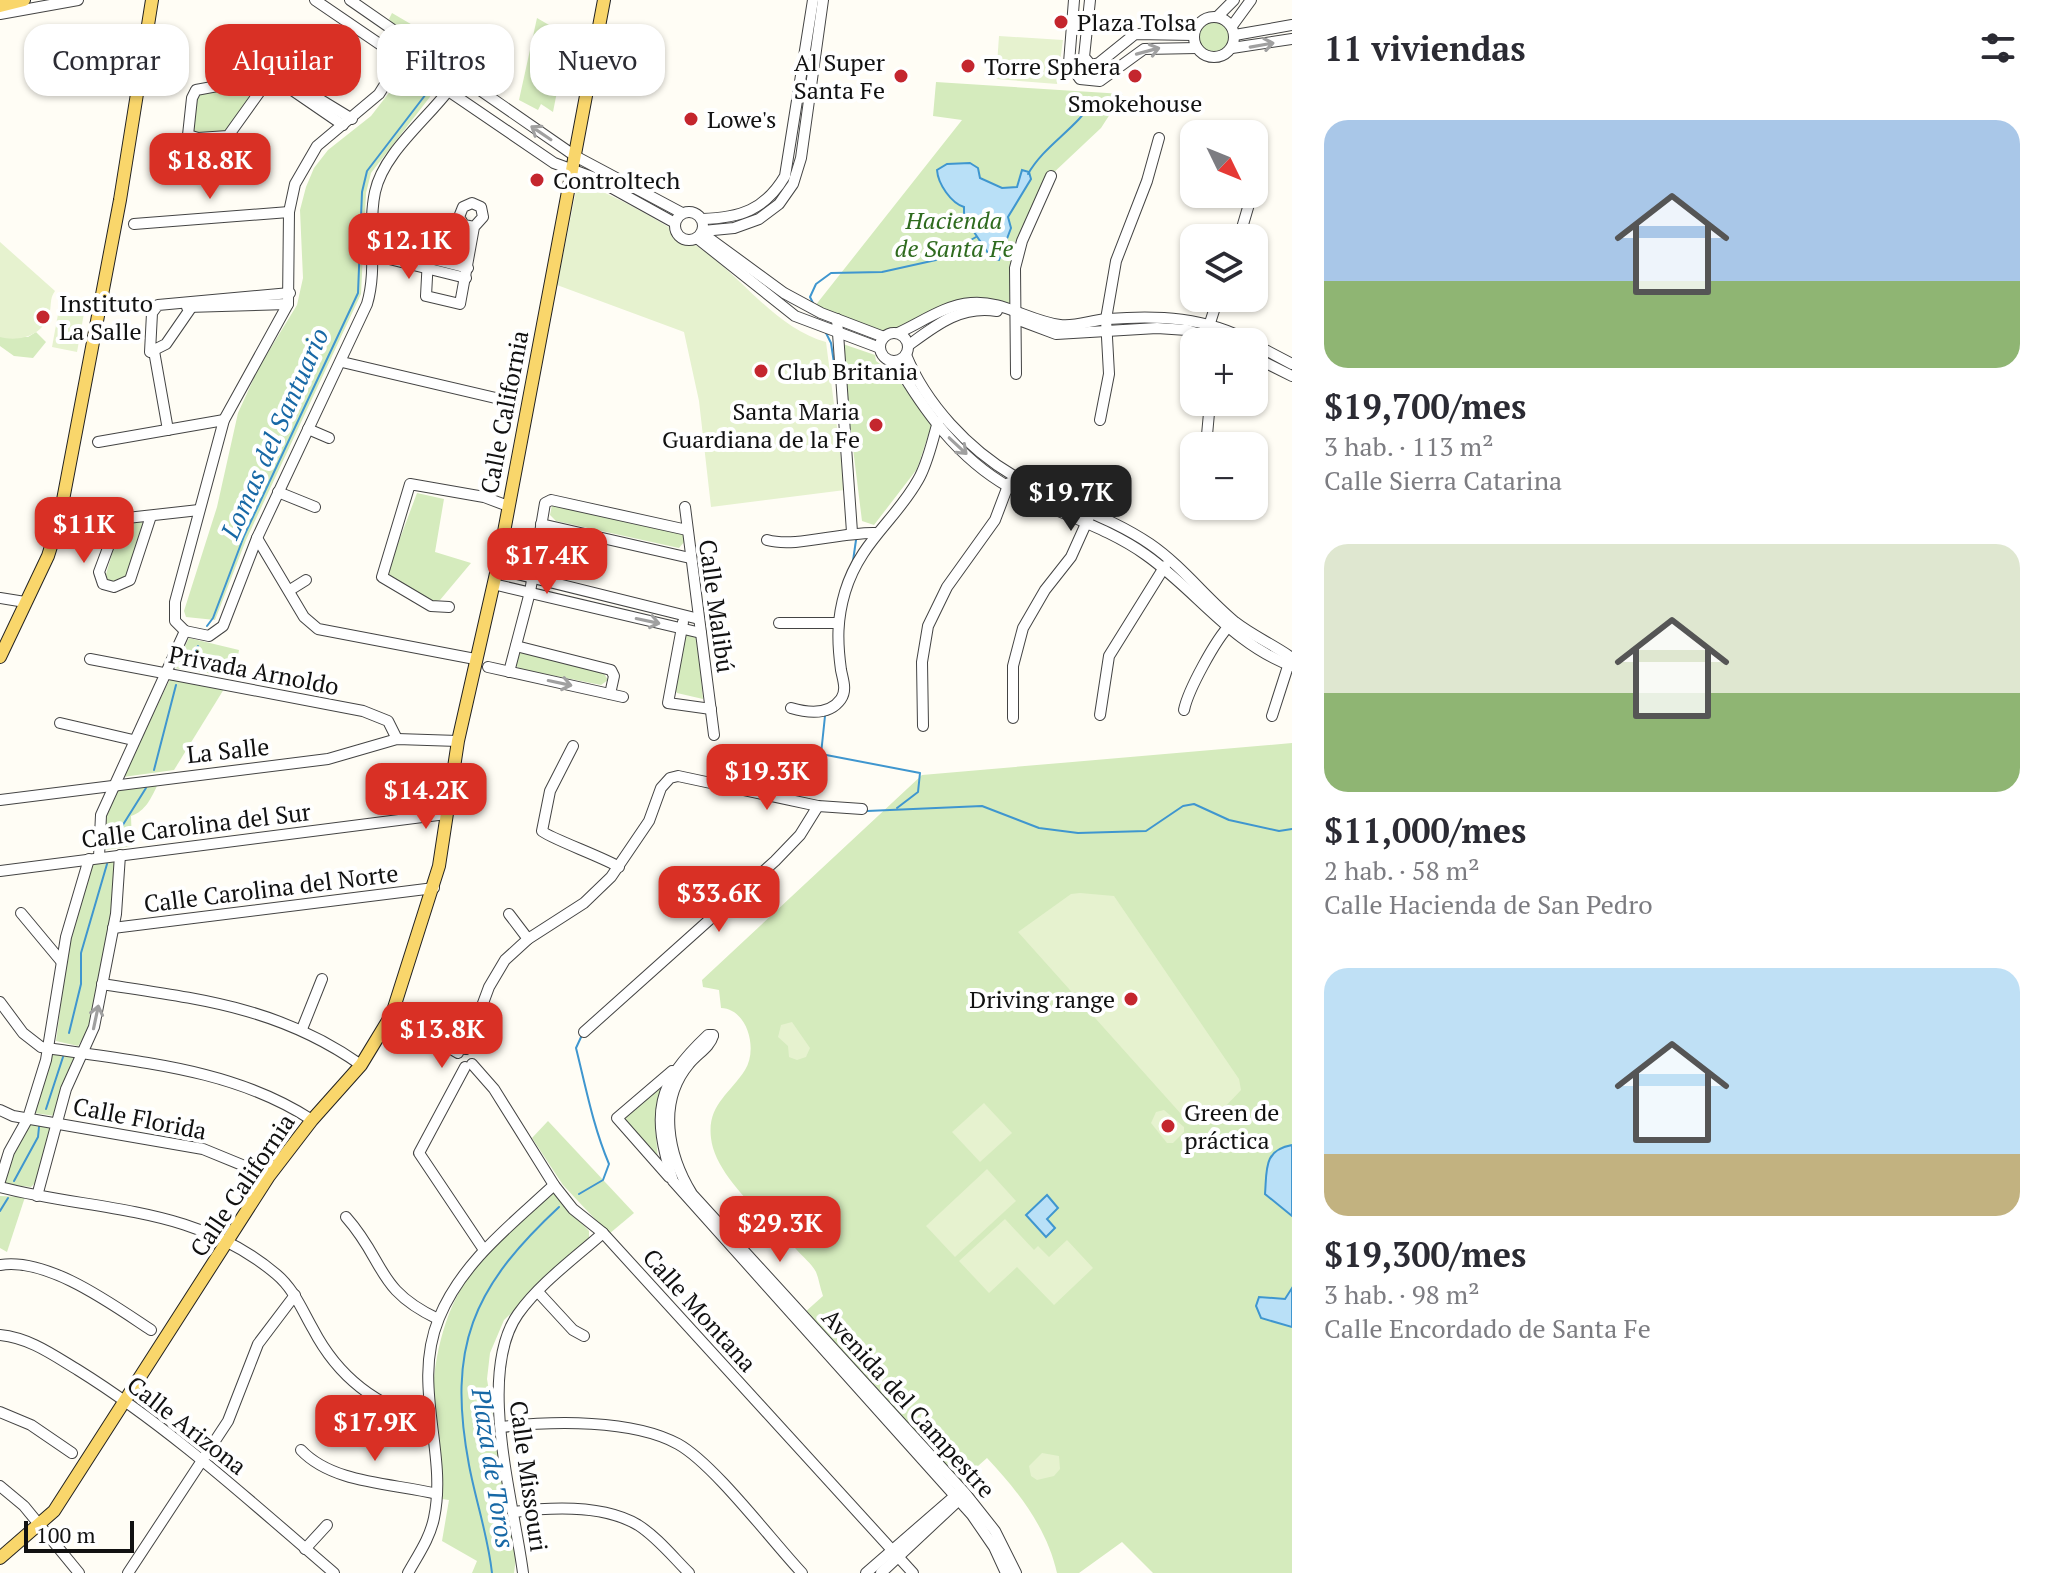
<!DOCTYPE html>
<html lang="es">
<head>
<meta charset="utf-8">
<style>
	body { margin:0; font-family:"PT Serif",serif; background:#f7f7f7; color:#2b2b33; height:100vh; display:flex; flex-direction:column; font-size:30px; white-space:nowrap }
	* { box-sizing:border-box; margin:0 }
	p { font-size:26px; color:#7c7c81 }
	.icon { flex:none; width:44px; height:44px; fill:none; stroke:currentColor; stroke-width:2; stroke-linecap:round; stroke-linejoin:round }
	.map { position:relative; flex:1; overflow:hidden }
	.sheet { display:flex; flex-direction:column; background:#fff; width:760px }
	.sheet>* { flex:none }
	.hud { position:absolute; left:24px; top:24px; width:760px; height:72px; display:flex; gap:16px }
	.needle { width:52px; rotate:133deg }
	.controls { position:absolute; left:1180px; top:120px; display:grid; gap:16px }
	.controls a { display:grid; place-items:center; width:88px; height:88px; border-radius:16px; background:#fff; box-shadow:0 2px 6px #0004; font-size:40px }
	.scale { position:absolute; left:24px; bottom:20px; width:110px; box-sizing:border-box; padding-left:8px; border:4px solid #111; border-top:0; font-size:22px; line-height:28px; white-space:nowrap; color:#111; -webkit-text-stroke:6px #fff; paint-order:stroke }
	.price { position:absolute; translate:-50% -68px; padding:0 18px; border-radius:16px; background:#d93025; color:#fff; font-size:26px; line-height:52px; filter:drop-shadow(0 2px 4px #0008) }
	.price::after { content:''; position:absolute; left:50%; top:48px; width:24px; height:18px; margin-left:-12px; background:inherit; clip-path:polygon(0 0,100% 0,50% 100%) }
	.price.on { background:#222; color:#fff }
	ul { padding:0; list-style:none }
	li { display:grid; align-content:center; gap:16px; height:424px; padding:0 32px }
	li span { display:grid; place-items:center; height:248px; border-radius:24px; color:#555 }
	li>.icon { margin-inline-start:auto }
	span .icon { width:144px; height:144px; fill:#fffc; stroke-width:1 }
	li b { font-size:34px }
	h2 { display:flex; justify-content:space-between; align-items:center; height:96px; padding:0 32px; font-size:34px }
	.pill { padding:0 28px; border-radius:24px; background:#fff; box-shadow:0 2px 6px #0004; font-size:28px; line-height:72px }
	.pill.on { background:#d93025; color:#fff }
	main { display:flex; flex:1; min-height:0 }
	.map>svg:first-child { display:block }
</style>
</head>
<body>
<main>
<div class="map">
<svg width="1292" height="1573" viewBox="0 0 1292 1573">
	<rect width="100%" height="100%" fill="#fffdf5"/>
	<g fill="#d5ebbd">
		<polygon points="392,13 421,30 439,31 442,42 461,54 460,57 451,53 445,61 393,25 389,19"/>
		<polygon points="537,18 568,36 553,112 541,104 538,110 519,100"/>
		<circle cx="1214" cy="37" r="17"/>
		<polygon points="408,74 433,93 371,173 366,193 361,294 246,540 215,620 186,617 184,611 217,507 238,413 259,367 297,305 303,278 300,210 306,187 314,168 328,150 371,116 402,76"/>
		<polygon points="266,81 224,132 196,135 192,130 196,98 203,89"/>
		<polygon points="936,82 1123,94 1101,128 1050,176 1020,244 1014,310 977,300 886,335 811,311 962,120 933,116"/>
		<polygon points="36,332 46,342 33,358 14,356 0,346 0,337 28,337"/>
		<polygon points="840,343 875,355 876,361 894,374 932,424 917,469 874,525 862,521"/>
		<polygon points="417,493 444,499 435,552 471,563 440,600 431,602 388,580 387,573"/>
		<polygon points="552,505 682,533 685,541 679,548 556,521 550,515"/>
		<polygon points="139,520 146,526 130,577 123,583 104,581 119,530 124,523"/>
		<polygon points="687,631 697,634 703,699 677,693 675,690"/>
		<polygon points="189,638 239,650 234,677 174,668"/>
		<polygon points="519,652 603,672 608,680 601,685 520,669 515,665"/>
		<polygon points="170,679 224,689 174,770 123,777"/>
		<path d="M1292,743V1573H1153L1122,1542L1079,1573H1057C1047,1528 1018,1491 987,1458L961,1481L804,1313L823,1296C820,1288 819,1279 816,1272C812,1264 802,1256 796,1249C769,1221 715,1177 711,1138C707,1105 729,1095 745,1070C758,1050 748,1009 721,1008L719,990L703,987L702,980L922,775Z"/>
		<path d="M158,784C151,798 146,811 131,816L132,846L105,850L103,825L118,788Z"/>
		<polygon points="116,860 118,885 92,1025 78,1046 56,1041 72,919 92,862"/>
		<polygon points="52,1052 75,1057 55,1116 34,1113"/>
		<polygon points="661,1087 655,1124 658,1160 628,1128 625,1118"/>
		<polygon points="548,1121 634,1213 609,1234 563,1185 532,1138"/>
		<polygon points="30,1123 51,1127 38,1180 31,1187 3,1184 6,1166"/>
		<path d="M553,1193L589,1231V1238L504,1320L490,1353L487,1379L516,1558L514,1573H472L477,1561L442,1541L449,1500L442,1499C426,1426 426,1338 470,1274C491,1244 526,1218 553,1193Z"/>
		<polygon points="0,1196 25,1197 7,1252 0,1248"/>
	</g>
	<g fill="#e6f2cf">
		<polygon points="999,36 1063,40 1057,84 996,79"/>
		<path d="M578,181C624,200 668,224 708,254C746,283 780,330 826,342L845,490L711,507L699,401L684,332L557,285Z"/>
		<path d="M0,242L55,291C49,299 52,306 49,315C42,336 19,342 0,337Z"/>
		<polygon points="61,298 86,302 77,352 52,347"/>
		<path d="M1080,893L1114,896L1239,1079L1241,1090C1228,1104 1211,1123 1190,1124L1018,932L1071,894Z"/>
		<polygon points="792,1022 810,1048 806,1057 797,1060 789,1057 788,1046 778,1037 781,1025"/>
		<polygon points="984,1103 1012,1133 980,1162 952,1132"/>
		<polygon points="1164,1110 1184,1127 1184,1132 1173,1143 1167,1143 1151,1123 1156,1112"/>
		<polygon points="987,1169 1016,1201 955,1257 926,1226"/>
		<polygon points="1005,1219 1034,1250 1038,1246 1049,1257 1067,1240 1093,1268 1054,1305 1017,1267 989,1293 959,1261"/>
		<polygon points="1042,1453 1059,1456 1060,1469 1054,1476 1037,1480 1031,1476 1029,1466"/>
	</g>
	<g fill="#b9e0f7" stroke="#3f96cf" stroke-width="2">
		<path d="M970,163L978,168L980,178L1002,188L1017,187L1022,170L1029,172L1031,179L1008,217L1011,228L999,260L992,259L964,217V207C951,203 938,184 937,170L947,164Z"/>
		<path d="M1292,1145V1216L1265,1194C1267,1170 1263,1150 1292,1145Z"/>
		<polygon points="1047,1195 1058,1208 1047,1219 1055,1228 1046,1237 1026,1215"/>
		<polygon points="1292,1288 1292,1327 1261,1318 1256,1306 1259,1297 1285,1299"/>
	</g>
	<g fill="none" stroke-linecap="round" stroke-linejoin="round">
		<g stroke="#3f96cf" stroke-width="2">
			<path d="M1028,174C1045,144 1077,129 1095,98"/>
			<polyline points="813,303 810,297 816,284 831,273 882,272 936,260 976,237"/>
			<polyline points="825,331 831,343 837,383"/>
			<polyline points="853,561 856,540"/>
			<polyline points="207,626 213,618 244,536 358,293 362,192 367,171 426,94 419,89 421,85"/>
			<polyline points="184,666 198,646"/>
			<polyline points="825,716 821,754 920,773 918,792 897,808"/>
			<polyline points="154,770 176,685"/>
			<polyline points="867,811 982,806 1039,828 1078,833 1146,831 1183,806 1194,804 1229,820 1279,831 1292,829"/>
			<polyline points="114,839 146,788"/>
			<polyline points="69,1033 81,984 81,953 107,864"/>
			<polyline points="46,1109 63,1057"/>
			<polyline points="14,1181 38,1137 39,1127"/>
			<path d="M579,1194L603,1180L609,1164C593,1126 586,1088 576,1048L582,1035"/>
			<polyline points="0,1211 8,1198"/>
			<path d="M492,1573C488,1536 476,1502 469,1465C447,1347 472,1288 559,1207"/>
		</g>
		<g stroke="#444" stroke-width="12">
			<g id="minor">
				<polyline points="315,0 554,163 592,177 675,223"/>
				<polyline points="350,0 575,156 682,213"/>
				<polyline points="1074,0 1069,63 1080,79 1100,81 1144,49 1197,48"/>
				<polyline points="1090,0 1084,57 1091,65 1099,63 1135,34 1194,35"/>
				<polyline points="0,14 78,0"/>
				<circle cx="1214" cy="37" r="20"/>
				<polyline points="1217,17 1234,0"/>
				<polyline points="1232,26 1251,0"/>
				<polyline points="1235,35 1292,25"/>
				<polyline points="1232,48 1292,39"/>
				<polyline points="271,76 228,136 198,138 188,135 192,98 196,90 271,76 283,77 352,119"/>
				<polyline points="264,81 292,90 343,125"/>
				<polyline points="1254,181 1256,166"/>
				<circle cx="689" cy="226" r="14"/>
				<path d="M702,219C740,218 765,210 785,176L813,0"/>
				<polyline points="134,224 289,212"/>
				<polyline points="703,231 734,228 759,219 779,204 793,184 801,158 823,0"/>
				<polyline points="702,233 784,293 821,313 884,337"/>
				<polyline points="697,238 795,316 880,348"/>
				<polyline points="1239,238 1252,194"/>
				<polyline points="373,244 468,268"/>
				<polyline points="373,255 466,278"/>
				<polyline points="428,258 426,296 460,304 474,227 483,217 481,207 472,203 463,207 459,217 464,225 474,227"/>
				<polyline points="195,302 166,344 150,352 152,313 158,305 290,293"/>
				<polyline points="187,307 288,304"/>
				<polyline points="837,319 852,532"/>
				<polyline points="1016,319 1056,334 1157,328 1187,330 1225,342"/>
				<polyline points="1209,326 1218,298"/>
				<circle cx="894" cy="347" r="14"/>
				<path d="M898,333C922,322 945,305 971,303C1002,300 1029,321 1060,325C1077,327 1091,320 1108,319C1158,315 1207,317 1251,342"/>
				<polyline points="1254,344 1292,364"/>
				<path d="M909,345C936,325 961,305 997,311"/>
				<polyline points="154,351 168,430"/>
				<path d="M906,355C926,404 968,449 1014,476C1058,502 1107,515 1150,544C1182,566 1206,598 1235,622C1253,636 1274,645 1292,658"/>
				<polyline points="1254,357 1292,376"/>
				<path d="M895,361C924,411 958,458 1009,487C1054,513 1104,525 1146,555C1197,591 1232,644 1292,666"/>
				<polyline points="342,362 513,402"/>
				<polyline points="1016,374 1015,268 1022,241 1051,176"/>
				<polyline points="1100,420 1109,374 1106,319 1116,261 1147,181 1159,138"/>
				<polyline points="308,429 329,438"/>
				<polyline points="98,442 224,420"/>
				<polyline points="1206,446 1210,402"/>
				<polyline points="278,492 315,507"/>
				<polyline points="685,507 714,735"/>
				<polyline points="151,516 130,580 114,587 103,584 99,572 118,521 127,518 199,510"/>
				<polyline points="541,524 690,558"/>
				<polyline points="257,538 304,617 318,629 475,659"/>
				<path d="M767,540C796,548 840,532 875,533"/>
				<polyline points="497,569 699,619"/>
				<polyline points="493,584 701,633"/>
				<polyline points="290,590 306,580"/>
				<polyline points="0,598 25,602"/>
				<polyline points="449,607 431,606 382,577 410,484 484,497 508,506"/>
				<polyline points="683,622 668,703 711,709"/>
				<polyline points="779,623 837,623"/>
				<polyline points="185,631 175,621 175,602 224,420 288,304 289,212 295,184 317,146 379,94 411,43"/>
				<path d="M185,631L209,636L223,626L257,538L367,304C378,267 367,229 375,192C383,154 425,121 448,91"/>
				<polyline points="516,646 611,670 614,676 610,694"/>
				<polyline points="90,659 363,711 388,721 397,739"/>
				<polyline points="488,667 623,697"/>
				<polyline points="509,672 530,592 545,503 551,500 687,530"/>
				<path d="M791,708C808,713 829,716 841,699C847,690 843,680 841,670C837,641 837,619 845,592C860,542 895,521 918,480C928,463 932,441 938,422"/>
				<path d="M1184,710C1188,690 1216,639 1230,625"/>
				<polyline points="1100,715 1109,656 1165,566"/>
				<polyline points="1272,716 1290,660"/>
				<polyline points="1013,718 1013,666 1023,628 1045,590 1071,557 1089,517"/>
				<polyline points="60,723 133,740"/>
				<polyline points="923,726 922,662 928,626 947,587 995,520 1009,483"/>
				<path d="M573,746L550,791L542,831C547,837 605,858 619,867"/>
				<polyline points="0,800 328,759 397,739 458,741"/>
				<polyline points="99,857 101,815 185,631"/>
				<polyline points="0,871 446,814"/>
				<polyline points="21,913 61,961"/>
				<polyline points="509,914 528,939"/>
				<polyline points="113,928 434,888"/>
				<path d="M102,984C199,999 279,1007 361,1065"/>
				<path d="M0,1002L23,1033L41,1047C134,1062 231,1067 312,1120"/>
				<polyline points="392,1014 458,1053"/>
				<polyline points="302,1029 322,979"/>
				<polyline points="584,1032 775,861 800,835 818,806"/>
				<path d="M713,1035H708C656,1084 651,1113 673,1181L972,1515L994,1547L1006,1573"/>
				<path d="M713,1036C710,1047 697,1054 689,1064C657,1102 668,1155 692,1194L965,1493L995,1531L1016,1573"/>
				<polyline points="466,1049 489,987 505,960 528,939 584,903 611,877 649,821 661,788 670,778 678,776 818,806 862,809"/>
				<polyline points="472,1064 494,1089 554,1185 573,1209 603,1233 913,1573"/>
				<polyline points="465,1067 419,1153 484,1250"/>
				<polyline points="0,1110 13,1116 203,1149 269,1176"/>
				<polyline points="669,1177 617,1118 672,1071"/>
				<polyline points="0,1181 9,1152 28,1118 46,1060 66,937 89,859"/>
				<path d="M0,1187C97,1212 195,1205 276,1274C294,1289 302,1310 313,1329C338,1377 376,1407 429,1420"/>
				<polyline points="37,1196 66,1089 94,1027 116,914 120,855"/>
				<path d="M346,1217C386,1262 375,1289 438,1319"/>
				<path d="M0,1265C48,1257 113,1305 151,1330"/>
				<polyline points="538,1292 573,1330 584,1336"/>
				<path d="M0,1335C30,1338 53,1355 78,1370C171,1428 251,1502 334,1573"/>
				<polyline points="0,1412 31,1425 72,1453"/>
				<path d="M502,1427C552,1421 632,1419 678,1444C714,1464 771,1540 802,1573"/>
				<path d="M301,1450C333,1484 393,1483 437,1494"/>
				<polyline points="0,1486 24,1506 79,1573"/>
				<path d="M514,1512C552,1507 604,1505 638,1525C657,1537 673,1557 689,1573"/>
				<polyline points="305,1549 327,1525"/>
				<polyline points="128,1573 228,1421 258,1344 295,1295"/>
				<path d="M408,1573C418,1555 430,1538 434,1518C448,1452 411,1386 439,1318C462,1262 511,1225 554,1185"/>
				<path d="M523,1573C514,1502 476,1374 518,1314C540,1283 575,1258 603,1233"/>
				<polyline points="866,1573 957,1494"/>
				<polyline points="881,1573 961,1498"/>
			</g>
		</g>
		<g stroke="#222" stroke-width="14">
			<g id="major">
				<polyline points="0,6 24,0"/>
				<polyline points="0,657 48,556 59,521 120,200 152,0"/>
				<polyline points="0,1558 54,1511 269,1176 312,1120 361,1065 392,1014 439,866 458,741 497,569 604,0"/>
			</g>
		</g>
		<use href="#minor" stroke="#fff" stroke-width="10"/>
		<use href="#major" stroke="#f9d66b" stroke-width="12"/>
	</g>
	<defs><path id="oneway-shaft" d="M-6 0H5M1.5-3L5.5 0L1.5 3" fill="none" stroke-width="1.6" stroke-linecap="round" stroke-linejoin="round" transform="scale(2)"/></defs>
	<g stroke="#a0a0a0">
		<use href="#oneway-shaft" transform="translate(1262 45) rotate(-10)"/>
		<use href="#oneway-shaft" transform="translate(1148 51) rotate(-15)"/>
		<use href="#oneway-shaft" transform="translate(541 133) rotate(-146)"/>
		<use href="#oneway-shaft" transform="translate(958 446) rotate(43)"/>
		<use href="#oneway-shaft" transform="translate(648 621) rotate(12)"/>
		<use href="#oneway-shaft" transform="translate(560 683) rotate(12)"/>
		<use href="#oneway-shaft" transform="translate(96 1017) rotate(-78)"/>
	</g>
	<g fill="#c4262e" stroke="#fff" stroke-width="3">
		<circle cx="1061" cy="22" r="8"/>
		<circle cx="968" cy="66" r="8"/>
		<circle cx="901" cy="76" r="8"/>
		<circle cx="1135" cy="76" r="8"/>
		<circle cx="691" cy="119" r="8"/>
		<circle cx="537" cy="180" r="8"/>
		<circle cx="43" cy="317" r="8"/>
		<circle cx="761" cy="371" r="8"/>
		<circle cx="876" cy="425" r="8"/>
		<circle cx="1131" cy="999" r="8"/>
		<circle cx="1168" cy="1126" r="8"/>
	</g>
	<g text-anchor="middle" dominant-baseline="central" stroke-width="8" stroke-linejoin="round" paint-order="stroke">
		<g font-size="24" fill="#111" stroke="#fff" text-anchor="start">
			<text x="1077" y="22">Plaza Tolsa</text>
			<text x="885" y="62" text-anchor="end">Al Super<tspan x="885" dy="28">Santa Fe</tspan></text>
			<text x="984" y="66">Torre Sphera</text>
			<text x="1135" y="103" text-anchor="middle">Smokehouse</text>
			<text x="707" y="119">Lowe's</text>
			<text x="553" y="180">Controltech</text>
			<text x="59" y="303">Instituto<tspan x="59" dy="28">La Salle</tspan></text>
			<text x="777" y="371">Club Britania</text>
			<text x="860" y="411" text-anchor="end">Santa Maria<tspan x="860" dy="28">Guardiana de la Fe</tspan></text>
			<text x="1115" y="999" text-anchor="end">Driving range</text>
			<text x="1184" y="1112">Green de<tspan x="1184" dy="28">práctica</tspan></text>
		</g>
		<g font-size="24" font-style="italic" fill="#2f6b1f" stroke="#fff">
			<text x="954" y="220">Hacienda<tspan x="954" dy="28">de Santa Fe</tspan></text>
		</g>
		<g font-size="24" fill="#111" stroke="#fff">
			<text transform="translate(504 412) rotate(-79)">Calle California</text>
			<text transform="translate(717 606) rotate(82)">Calle Malibú</text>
			<text transform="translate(254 670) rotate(11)">Privada Arnoldo</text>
			<text transform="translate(228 750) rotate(-6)">La Salle</text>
			<text transform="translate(196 825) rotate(-7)">Calle Carolina del Sur</text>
			<text transform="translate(271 888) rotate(-7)">Calle Carolina del Norte</text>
			<text transform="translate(140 1118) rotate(11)">Calle Florida</text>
			<text transform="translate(242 1185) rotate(-56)">Calle California</text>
			<text transform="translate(700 1310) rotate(48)">Calle Montana</text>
			<text transform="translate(909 1403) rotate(48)">Avenida del Campestre</text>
			<text transform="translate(187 1425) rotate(38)">Calle Arizona</text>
			<text transform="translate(529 1476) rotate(82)">Calle Missouri</text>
		</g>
		<g font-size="26" font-style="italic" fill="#1768a6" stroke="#fff">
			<text transform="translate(274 433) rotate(-66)">Lomas del Santuario</text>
			<text transform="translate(494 1468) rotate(81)">Plaza de Toros</text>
		</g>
	</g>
</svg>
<div class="controls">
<a><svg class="needle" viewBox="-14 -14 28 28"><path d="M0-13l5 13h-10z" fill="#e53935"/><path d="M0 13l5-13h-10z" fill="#7c7c81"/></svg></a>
<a><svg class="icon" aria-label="layers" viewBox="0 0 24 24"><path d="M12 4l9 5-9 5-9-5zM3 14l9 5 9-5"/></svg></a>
<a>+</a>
<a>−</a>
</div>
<div class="scale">100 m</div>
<b class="price" style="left:210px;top:201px">$18.8K</b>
<b class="price" style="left:409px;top:281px">$12.1K</b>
<b class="price on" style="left:1071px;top:533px">$19.7K</b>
<b class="price" style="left:84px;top:565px">$11K</b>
<b class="price" style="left:547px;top:596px">$17.4K</b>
<b class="price" style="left:767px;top:812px">$19.3K</b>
<b class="price" style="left:426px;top:831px">$14.2K</b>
<b class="price" style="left:719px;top:934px">$33.6K</b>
<b class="price" style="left:442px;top:1070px">$13.8K</b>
<b class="price" style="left:780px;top:1264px">$29.3K</b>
<b class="price" style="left:375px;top:1463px">$17.9K</b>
<div class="hud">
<a class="pill">Comprar</a>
<a class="pill on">Alquilar</a>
<a class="pill">Filtros</a>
<a class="pill">Nuevo</a>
</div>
</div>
<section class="sheet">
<h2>11 viviendas<svg class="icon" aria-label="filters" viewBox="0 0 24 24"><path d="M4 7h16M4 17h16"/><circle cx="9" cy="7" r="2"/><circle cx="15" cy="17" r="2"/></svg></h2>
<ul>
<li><span style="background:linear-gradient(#a9c7e8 65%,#8fb573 0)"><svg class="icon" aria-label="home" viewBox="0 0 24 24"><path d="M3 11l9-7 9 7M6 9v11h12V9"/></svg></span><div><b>$19,700/mes</b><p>3 hab. · 113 m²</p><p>Calle Sierra Catarina</p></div></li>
<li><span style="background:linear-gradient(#dfe7d0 60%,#8fb573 0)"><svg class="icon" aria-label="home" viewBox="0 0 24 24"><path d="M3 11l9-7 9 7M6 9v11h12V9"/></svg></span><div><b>$11,000/mes</b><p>2 hab. · 58 m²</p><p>Calle Hacienda de San Pedro</p></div></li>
<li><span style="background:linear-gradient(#bfe0f5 75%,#c2b280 0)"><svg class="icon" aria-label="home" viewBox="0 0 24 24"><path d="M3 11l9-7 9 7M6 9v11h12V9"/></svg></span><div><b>$19,300/mes</b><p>3 hab. · 98 m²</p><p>Calle Encordado de Santa Fe</p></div></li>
</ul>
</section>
</main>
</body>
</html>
